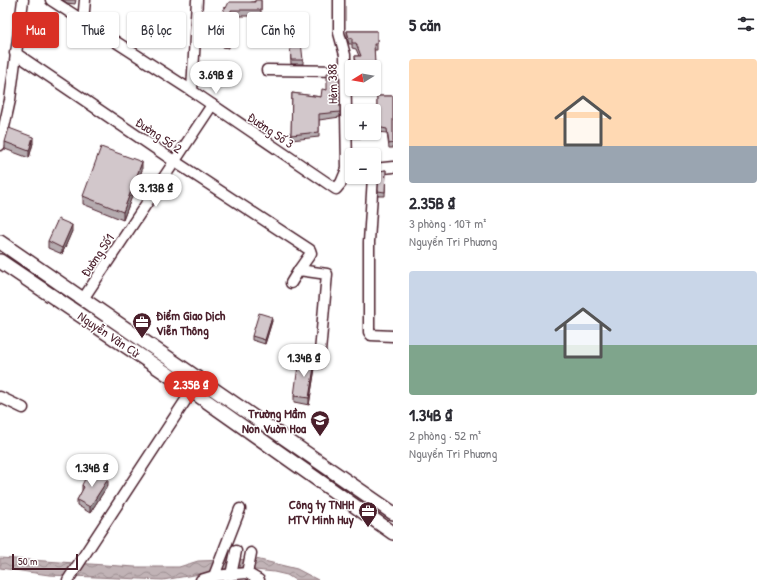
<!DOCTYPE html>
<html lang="vi">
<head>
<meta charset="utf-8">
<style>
	body { margin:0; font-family:"Patrick Hand",sans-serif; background:#f2f2f3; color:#2b2b33; height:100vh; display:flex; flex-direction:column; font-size:15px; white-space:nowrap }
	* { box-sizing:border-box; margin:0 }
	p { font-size:13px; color:#7c7c81 }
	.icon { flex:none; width:22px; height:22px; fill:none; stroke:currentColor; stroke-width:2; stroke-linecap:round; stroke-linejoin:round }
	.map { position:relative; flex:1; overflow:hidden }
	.sheet { display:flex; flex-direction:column; background:#fff; width:380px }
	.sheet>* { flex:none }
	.hud { position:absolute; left:12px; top:12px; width:321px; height:36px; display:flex; gap:8px }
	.needle { width:26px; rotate:259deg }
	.tools { position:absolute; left:345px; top:60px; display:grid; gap:8px }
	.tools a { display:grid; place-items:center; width:36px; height:36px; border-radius:4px; background:#fff; box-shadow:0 1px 3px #0004; font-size:20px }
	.scale { position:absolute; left:12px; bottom:10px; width:66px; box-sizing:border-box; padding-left:4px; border:2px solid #4a1f2b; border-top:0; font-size:11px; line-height:14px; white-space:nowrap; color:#4a1f2b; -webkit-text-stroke:3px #fff; paint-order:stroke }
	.price { position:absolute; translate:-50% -34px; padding:0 9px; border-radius:14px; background:#fff; color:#222; font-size:13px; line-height:26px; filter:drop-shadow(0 1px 2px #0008) }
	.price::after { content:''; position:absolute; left:50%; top:24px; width:12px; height:9px; margin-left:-6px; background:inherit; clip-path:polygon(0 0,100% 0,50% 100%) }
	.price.selected { background:#d93025; color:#fff }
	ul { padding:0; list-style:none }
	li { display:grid; align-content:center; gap:8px; height:212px; padding:0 16px }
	li span { display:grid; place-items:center; height:124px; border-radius:4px; color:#555 }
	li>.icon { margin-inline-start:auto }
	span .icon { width:72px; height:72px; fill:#fffc; stroke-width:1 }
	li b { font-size:17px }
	h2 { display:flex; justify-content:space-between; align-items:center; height:48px; padding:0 16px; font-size:17px }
	.pill { padding:0 14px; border-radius:4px; background:#fff; box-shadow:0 1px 3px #0004; font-size:14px; line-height:36px }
	.pill.selected { background:#d93025; color:#fff }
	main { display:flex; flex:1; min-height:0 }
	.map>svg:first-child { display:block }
</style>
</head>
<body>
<main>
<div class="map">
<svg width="393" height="580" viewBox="0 0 393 580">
	<defs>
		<pattern id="water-waves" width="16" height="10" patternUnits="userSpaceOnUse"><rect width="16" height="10" fill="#c1b3b6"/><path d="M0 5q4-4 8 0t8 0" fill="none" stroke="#9f9194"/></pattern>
	</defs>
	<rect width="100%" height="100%" fill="#fff"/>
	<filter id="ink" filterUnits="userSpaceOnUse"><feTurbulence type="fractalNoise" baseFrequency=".025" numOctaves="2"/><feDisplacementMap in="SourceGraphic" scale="8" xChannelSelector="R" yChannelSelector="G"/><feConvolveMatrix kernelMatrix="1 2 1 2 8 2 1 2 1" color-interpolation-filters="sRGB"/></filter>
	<g filter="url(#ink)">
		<polygon fill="url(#water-waves)" stroke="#91787e" points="0,558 135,567 179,567 198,561 256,559 297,569 318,580 295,580 287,575 274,572 237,568 163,580 49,575 0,568"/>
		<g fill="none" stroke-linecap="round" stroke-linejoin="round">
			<g stroke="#4a1f2b" stroke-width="13">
				<g id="minor">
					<polyline points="51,0 192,91 336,189 341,183 347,169 345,55 339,33 339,0"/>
					<polyline points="83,21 85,0"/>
					<polyline points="15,53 174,161 310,250 311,253 299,270 327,274 319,363"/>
					<polyline points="267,70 345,71"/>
					<polyline points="192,91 197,0"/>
					<polyline points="0,145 10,100 23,0"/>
					<polyline points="374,169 393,167"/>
					<polyline points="373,177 369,242 369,332 371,335 393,336"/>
					<polyline points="291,283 299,270"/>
					<polyline points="83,299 212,105"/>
					<polyline points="0,397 23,408"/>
					<polyline points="240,509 214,576 247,573 259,580"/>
					<polyline points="247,573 251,553"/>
					<polyline points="231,575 236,551"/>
					<polyline points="68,580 195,386"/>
					<polyline points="201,580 214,576"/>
				</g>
			</g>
			<g stroke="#4a1f2b" stroke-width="16">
				<g id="major">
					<polyline points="0,242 393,513"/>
					<polyline points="0,261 188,388 393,533"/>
				</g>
			</g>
			<use href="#minor" stroke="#fff" stroke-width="10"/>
			<use href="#major" stroke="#fff" stroke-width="13"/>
		</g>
		<g fill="#b5abaf" stroke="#4a1f2b">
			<polygon points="63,0 76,0 75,4 67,3"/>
			<polygon points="261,0 261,16 231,16 229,48 223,47 224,7 226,8"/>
			<polygon points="347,31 377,31 377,50 374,50 375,70 374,70 374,67 356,67 355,56 359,56 356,49 352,48 352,44 349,44 347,37"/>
			<polygon points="290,47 303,60 303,64 291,64"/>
			<polygon points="339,72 340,117 319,120 319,137 291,140 292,93 321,97 327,90"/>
			<polygon points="377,96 393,96 393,148 389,148 387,133 377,132"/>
			<polygon points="375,126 375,138 353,138 353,133"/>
			<polygon points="5,142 33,143 29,158 5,149"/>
			<polygon points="142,170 123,220 83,204 83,196"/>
			<polygon points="386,170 385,196 378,196 379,171"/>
			<polygon points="72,231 62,254 48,248 48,241"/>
			<polygon points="272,321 265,344 252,340 252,336"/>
			<polygon points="315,368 309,405 294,402 294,396"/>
			<polygon points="82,485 108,485 90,513 77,505 77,500 82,491"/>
		</g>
		<g fill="#938b8e" stroke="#4a1f2b">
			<polygon points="33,137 33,143 29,158 29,151"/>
			<polygon points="142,162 142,170 123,220 123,212"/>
			<polygon points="72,225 72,231 62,254 62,248"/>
			<polygon points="272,317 272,321 265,344 265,340"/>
			<polygon points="315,361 315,368 309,405 309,398"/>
			<polygon points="108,479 108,485 90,513 90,507"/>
		</g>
		<g fill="#d2c7cb" stroke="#4a1f2b">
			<polygon points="255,0 261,0 261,10 231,10 229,42 223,42 224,7 226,8 229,2 255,2"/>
			<polygon points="347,31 377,31 377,44 374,44 375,64 356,65 355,56 361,56 356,43 352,43 352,38 349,38"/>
			<polygon points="290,42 301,42 303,60 291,60"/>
			<polygon points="339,72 340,112 319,114 319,132 291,135 292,93 321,97 322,89 327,90 327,73"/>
			<polygon points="377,96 393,96 393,143 389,144 387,129 377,127"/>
			<polygon points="374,126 375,126 375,134 353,134 353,133 374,133"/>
			<polygon points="9,128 33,137 29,151 5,142"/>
			<polygon points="101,147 142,162 123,212 83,196"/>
			<polygon points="386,170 385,192 378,191 379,171"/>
			<polygon points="58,219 72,225 62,248 48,241"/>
			<polygon points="259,313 272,317 265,340 252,336"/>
			<polygon points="299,358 315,361 309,398 294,396"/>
			<polygon points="90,469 108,479 90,507 77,500 84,487 82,485"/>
		</g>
	</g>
	<defs>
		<g id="office-pin" transform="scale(1)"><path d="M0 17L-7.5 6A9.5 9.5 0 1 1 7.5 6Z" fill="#4a1f2b" stroke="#fff"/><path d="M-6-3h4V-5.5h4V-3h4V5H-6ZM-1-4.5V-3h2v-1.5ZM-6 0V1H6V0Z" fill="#fff"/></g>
		<g id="school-pin" transform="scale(1)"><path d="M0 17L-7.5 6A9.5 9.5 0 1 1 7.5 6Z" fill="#4a1f2b" stroke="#fff"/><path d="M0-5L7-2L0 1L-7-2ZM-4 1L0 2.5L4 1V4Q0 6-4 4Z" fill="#fff"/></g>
	</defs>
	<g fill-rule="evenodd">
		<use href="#office-pin" x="142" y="322"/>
		<use href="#school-pin" x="320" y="420"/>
		<use href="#office-pin" x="368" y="511"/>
	</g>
	<g text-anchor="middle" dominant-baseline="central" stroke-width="3" stroke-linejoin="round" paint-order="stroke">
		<g font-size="13" fill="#4a1f2b" stroke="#fff">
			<text transform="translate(332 84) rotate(-91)">Hẻm 388</text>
			<text transform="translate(271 130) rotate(34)">Đường Số 3</text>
			<text transform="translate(159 135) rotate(34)">Đường Số 2</text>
			<text transform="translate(97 255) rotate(-56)">Đường Số1</text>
			<text transform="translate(109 334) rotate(34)">Nguyễn Văn Cừ</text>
		</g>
		<g font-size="13" font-weight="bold" fill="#4a1f2b" stroke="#fff" text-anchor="end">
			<text x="156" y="315" text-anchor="start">Điểm Giao Dịch<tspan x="156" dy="15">Viễn Thông</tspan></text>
			<text x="306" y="413">Trường Mầm<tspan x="306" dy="15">Non Vuờn Hoa</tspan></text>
			<text x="354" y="504">Công ty TNHH<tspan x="354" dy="15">MTV Minh Huy</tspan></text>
		</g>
	</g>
</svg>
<div class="tools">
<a><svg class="needle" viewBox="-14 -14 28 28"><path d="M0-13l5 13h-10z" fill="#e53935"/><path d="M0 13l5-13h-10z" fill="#7c7c81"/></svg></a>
<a>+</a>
<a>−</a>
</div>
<div class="scale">50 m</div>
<b class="price" style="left:216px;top:95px">3.69B ₫</b>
<b class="price" style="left:156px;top:208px">3.13B ₫</b>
<b class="price" style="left:304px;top:378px">1.34B ₫</b>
<b class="price selected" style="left:191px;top:405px">2.35B ₫</b>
<b class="price" style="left:92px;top:488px">1.34B ₫</b>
<div class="hud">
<a class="pill selected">Mua</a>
<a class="pill">Thuê</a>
<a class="pill">Bộ lọc</a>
<a class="pill">Mới</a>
<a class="pill">Căn hộ</a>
</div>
</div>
<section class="sheet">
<h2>5 căn<svg class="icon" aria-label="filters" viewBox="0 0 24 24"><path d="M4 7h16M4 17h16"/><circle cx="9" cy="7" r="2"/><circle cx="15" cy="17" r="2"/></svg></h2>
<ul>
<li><span style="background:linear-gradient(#ffd9b3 70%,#9aa5b1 0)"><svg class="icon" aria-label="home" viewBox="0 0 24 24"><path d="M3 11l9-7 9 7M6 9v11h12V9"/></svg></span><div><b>2.35B ₫</b><p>3 phòng · 107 m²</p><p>Nguyển Tri Phương</p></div></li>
<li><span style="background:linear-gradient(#c9d6e8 60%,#7fa58c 0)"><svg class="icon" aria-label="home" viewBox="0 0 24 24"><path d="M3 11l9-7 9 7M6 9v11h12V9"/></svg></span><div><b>1.34B ₫</b><p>2 phòng · 52 m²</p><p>Nguyển Tri Phương</p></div></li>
</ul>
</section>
</main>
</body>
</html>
